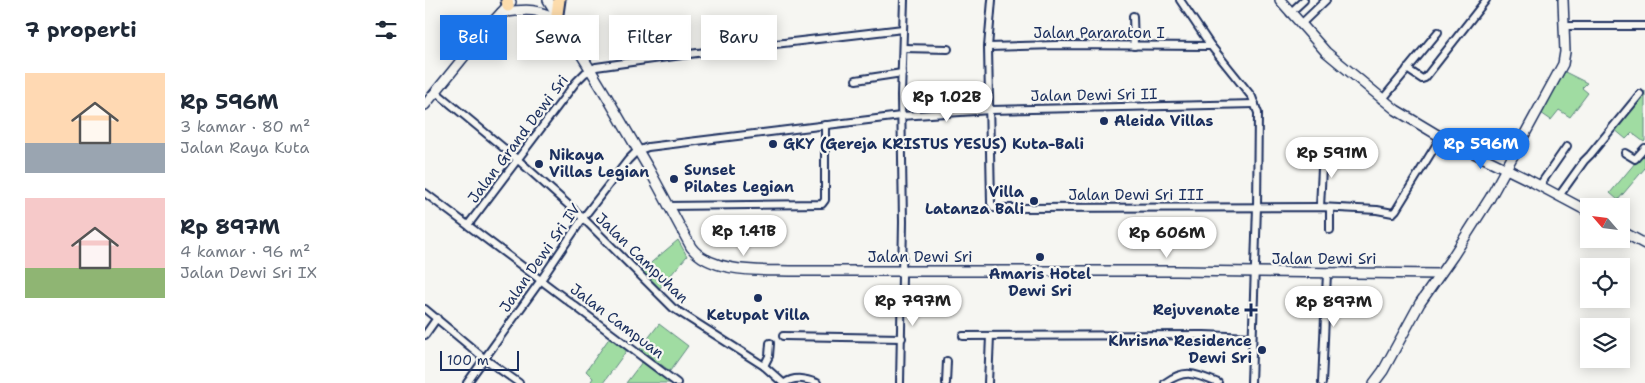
<!DOCTYPE html>
<html lang="id">
<head>
<meta charset="utf-8">
<style>
	body { margin:0; font-family:"Shantell Sans",sans-serif; background:#f2f2f3; color:#1f2937; height:100vh; display:flex; flex-direction:column; font-size:19px; white-space:nowrap }
	* { box-sizing:border-box; margin:0 }
	p { font-size:16px; color:#747a83 }
	.icon { flex:none; width:28px; height:28px; fill:none; stroke:currentColor; stroke-width:2; stroke-linecap:round; stroke-linejoin:round }
	.map { position:relative; flex:1; overflow:hidden }
	.drawer { display:flex; flex-direction:column; background:#fff; width:425px }
	.drawer>* { flex:none }
	.banner { position:absolute; left:15px; top:15px; width:475px; height:45px; display:flex; gap:10px }
	.needle { width:32px; rotate:298deg }
	.buttons { position:absolute; left:1155px; top:198px; display:grid; gap:10px }
	.buttons a { display:grid; place-items:center; width:50px; height:50px; border-radius:0px; background:#fff; box-shadow:0 2px 12px #0003; font-size:25px }
	.scale { position:absolute; left:15px; bottom:12px; width:79px; box-sizing:border-box; padding-left:5px; border:2px solid #1b2f5e; border-top:0; font-size:14px; line-height:18px; white-space:nowrap; color:#1b2f5e; -webkit-text-stroke:4px #f6f6f2; paint-order:stroke }
	.price { position:absolute; translate:-50% -42px; padding:0 11px; border-radius:18px; background:#fff; color:#222; font-size:16px; line-height:32px; filter:drop-shadow(0 1px 2px #0008) }
	.price::after { content:''; position:absolute; left:50%; top:30px; width:15px; height:11px; margin-left:-8px; background:inherit; clip-path:polygon(0 0,100% 0,50% 100%) }
	.price.active { background:#1a73e8; color:#fff }
	ul { padding:0; list-style:none }
	li { display:flex; align-items:center; gap:15px; height:125px; padding:0 25px }
	li span { display:grid; place-items:center; flex:none; width:140px; height:100px; border-radius:0px; color:#555 }
	li>.icon { margin-inline-start:auto }
	span .icon { width:60px; height:60px; fill:#fffc; stroke-width:1 }
	li b { font-size:21px }
	h2 { display:flex; justify-content:space-between; align-items:center; height:60px; padding:0 25px; font-size:21px }
	.tag { padding:0 18px; border-radius:0px; background:#fff; box-shadow:0 2px 12px #0003; font-size:18px; line-height:45px }
	.tag.active { background:#1a73e8; color:#fff }
	main { display:flex; flex:1; min-height:0 }
	.map>svg:first-child { display:block }
</style>
</head>
<body>
<main>
<section class="drawer">
<h2>7 properti<svg class="icon" aria-label="filters" viewBox="0 0 24 24"><path d="M4 7h16M4 17h16"/><circle cx="9" cy="7" r="2"/><circle cx="15" cy="17" r="2"/></svg></h2>
<ul>
<li><span style="background:linear-gradient(#ffd9b3 70%,#9aa5b1 0)"><svg class="icon" aria-label="home" viewBox="0 0 24 24"><path d="M3 11l9-7 9 7M6 9v11h12V9"/></svg></span><div><b>Rp 596M</b><p>3 kamar · 80 m²</p><p>Jalan Raya Kuta</p></div></li>
<li><span style="background:linear-gradient(#f6c9c9 70%,#8fb573 0)"><svg class="icon" aria-label="home" viewBox="0 0 24 24"><path d="M3 11l9-7 9 7M6 9v11h12V9"/></svg></span><div><b>Rp 897M</b><p>4 kamar · 96 m²</p><p>Jalan Dewi Sri IX</p></div></li>
</ul>
</section>
<div class="map">
<svg width="1220" height="383" viewBox="0 0 1220 383">
	<rect width="100%" height="100%" fill="#f6f6f2"/>
	<filter id="ink" filterUnits="userSpaceOnUse"><feTurbulence type="fractalNoise" baseFrequency=".02" numOctaves="2"/><feDisplacementMap in="SourceGraphic" scale="10" xChannelSelector="R" yChannelSelector="G"/><feConvolveMatrix kernelMatrix="1 2 1 2 8 2 1 2 1" color-interpolation-filters="sRGB"/></filter>
	<g filter="url(#ink)">
		<g fill="#a0dca2" stroke="#5e8680">
			<polygon points="1140,72 1162,83 1157,88 1163,93 1145,117 1134,110 1126,120 1116,113"/>
			<polygon points="1220,91 1220,141 1219,142 1207,133 1201,139 1189,129"/>
			<polygon points="1220,151 1220,168 1193,200 1185,193"/>
			<polygon points="253,240 262,256 233,290 215,272"/>
			<polygon points="234,324 263,346 245,371 215,349"/>
			<polygon points="185,337 202,350 178,383 165,383 168,378 161,371"/>
			<polygon points="217,362 246,383 201,383"/>
		</g>
		<g fill="none" stroke-linecap="round" stroke-linejoin="round">
			<g stroke="#1b2f5e" stroke-width="10">
				<g id="street">
					<polyline points="567,0 563,47 566,203 569,208 895,207 952,210 968,213 971,210 1016,137"/>
					<polyline points="755,0 786,46 827,97 833,113 832,207 826,383"/>
					<polyline points="865,13 879,0"/>
					<polyline points="708,16 709,46"/>
					<polyline points="876,24 901,0"/>
					<polyline points="1139,26 1220,26"/>
					<polyline points="563,47 632,45 786,46"/>
					<polyline points="478,48 523,49"/>
					<polyline points="982,69 997,79 1000,78 1061,0"/>
					<polyline points="431,80 477,73"/>
					<polyline points="11,92 92,159 158,218 248,308 339,366 358,383"/>
					<polyline points="957,100 1013,32"/>
					<polyline points="1200,153 1210,159 1220,148"/>
					<polyline points="1115,185 1142,146"/>
					<polyline points="0,193 252,383"/>
					<polyline points="1134,196 1159,161 1165,155 1215,94"/>
					<polyline points="243,206 397,204 400,200 400,125"/>
					<polyline points="895,207 898,149"/>
					<polyline points="905,208 905,230"/>
					<polyline points="43,225 151,82 160,73 171,67 264,54 478,29"/>
					<polyline points="0,309 60,359 94,383"/>
					<polyline points="0,335 12,318"/>
					<polyline points="358,336 477,338"/>
					<polyline points="538,336 779,335 827,337"/>
					<polyline points="339,366 344,356 345,343"/>
					<polyline points="42,383 116,280 158,218 203,160 212,151 223,147 476,116 565,110 830,104"/>
					<path d="M360,383C370,376 381,379 392,383"/>
					<polyline points="475,383 478,222 476,95 479,0"/>
					<polyline points="521,383 522,361"/>
					<polyline points="563,383 565,336"/>
					<path d="M740,383C761,368 771,374 793,383"/>
					<polyline points="897,383 902,273"/>
				</g>
			</g>
			<g stroke="#1b2f5e" stroke-width="12">
				<g id="secondary">
					<path d="M123,0L182,97L225,171L266,247C286,274 338,270 368,271H751L1015,274"/>
					<polyline points="855,0 901,52 971,110 1016,137 1102,179 1164,212"/>
					<path d="M76,13C104,8 112,9 137,21"/>
					<polyline points="0,105 63,27 86,2"/>
					<polyline points="1196,231 1220,244"/>
					<polyline points="949,383 958,371 995,303 1028,256 1065,198 1138,64 1140,52 1138,0"/>
				</g>
			</g>
			<g stroke="#1b2f5e" stroke-width="15">
				<g id="highway">
					<polyline points="82,0 83,6"/>
					<polyline points="132,14 134,0"/>
				</g>
			</g>
			<use href="#street" stroke="#f6f6f2" stroke-width="6"/>
			<use href="#secondary" stroke="#f6f6f2" stroke-width="9"/>
			<use href="#highway" stroke="#fddcac" stroke-width="11"/>
		</g>
	</g>
	<g fill="#1b2f5e" stroke="#f6f6f2" stroke-width="2">
		<circle cx="679" cy="121" r="5"/>
		<circle cx="348" cy="144" r="5"/>
		<circle cx="114" cy="164" r="5"/>
		<circle cx="249" cy="179" r="5"/>
		<circle cx="609" cy="201" r="5"/>
		<circle cx="615" cy="257" r="5"/>
		<circle cx="333" cy="298" r="5"/>
		<path d="M823.5 302.5h5v5h5v5h-5v5h-5v-5h-5v-5h5z"/>
		<circle cx="837" cy="350" r="5"/>
	</g>
	<g text-anchor="middle" dominant-baseline="central" stroke-width="4.5" stroke-linejoin="round" paint-order="stroke">
		<g font-size="15" fill="#1b2f5e" stroke="#f6f6f2">
			<text x="674" y="33">Jalan Pararaton I</text>
			<text transform="translate(669 95) rotate(-1)">Jalan Dewi Sri II</text>
			<text transform="translate(93 139) rotate(-53)">Jalan Grand Dewi Sri</text>
			<text x="711" y="195">Jalan Dewi Sri III</text>
			<text x="495" y="257">Jalan Dewi Sri</text>
			<text transform="translate(115 258) rotate(-55)">Jalan Dewi Sri IV</text>
			<text transform="translate(217 258) rotate(44)">Jalan Campuhan</text>
			<text x="899" y="259">Jalan Dewi Sri</text>
			<text transform="translate(192 321) rotate(37)">Jalan Campuan</text>
		</g>
		<g font-size="15" font-weight="bold" fill="#1b2f5e" stroke="#f6f6f2" text-anchor="start">
			<text x="689" y="121">Aleida Villas</text>
			<text x="358" y="144">GKY (Gereja KRISTUS YESUS) Kuta-Bali</text>
			<text x="124" y="155">Nikaya<tspan x="124" dy="17">Villas Legian</tspan></text>
			<text x="259" y="170">Sunset<tspan x="259" dy="17">Pilates Legian</tspan></text>
			<text x="599" y="192" text-anchor="end">Villa<tspan x="599" dy="17">Latanza Bali</tspan></text>
			<text x="615" y="274" text-anchor="middle">Amaris Hotel<tspan x="615" dy="17">Dewi Sri</tspan></text>
			<text x="815" y="310" text-anchor="end">Rejuvenate</text>
			<text x="333" y="315" text-anchor="middle">Ketupat Villa</text>
			<text x="827" y="341" text-anchor="end">Khrisna Residence<tspan x="827" dy="17">Dewi Sri</tspan></text>
		</g>
	</g>
</svg>
<div class="buttons">
<a><svg class="needle" viewBox="-14 -14 28 28"><path d="M0-13l5 13h-10z" fill="#e53935"/><path d="M0 13l5-13h-10z" fill="#747a83"/></svg></a>
<a><svg class="icon" aria-label="locate" viewBox="0 0 24 24"><circle cx="12" cy="12" r="6"/><path d="M12 2v4M12 18v4M2 12h4M18 12h4"/></svg></a>
<a><svg class="icon" aria-label="layers" viewBox="0 0 24 24"><path d="M12 4l9 5-9 5-9-5zM3 14l9 5 9-5"/></svg></a>
</div>
<div class="scale">100 m</div>
<b class="price" style="left:522px;top:123px">Rp 1.02B</b>
<b class="price active" style="left:1056px;top:170px">Rp 596M</b>
<b class="price" style="left:907px;top:179px">Rp 591M</b>
<b class="price" style="left:319px;top:257px">Rp 1.41B</b>
<b class="price" style="left:742px;top:259px">Rp 606M</b>
<b class="price" style="left:488px;top:327px">Rp 797M</b>
<b class="price" style="left:909px;top:328px">Rp 897M</b>
<div class="banner">
<a class="tag active">Beli</a>
<a class="tag">Sewa</a>
<a class="tag">Filter</a>
<a class="tag">Baru</a>
</div>
</div>
</main>
</body>
</html>
